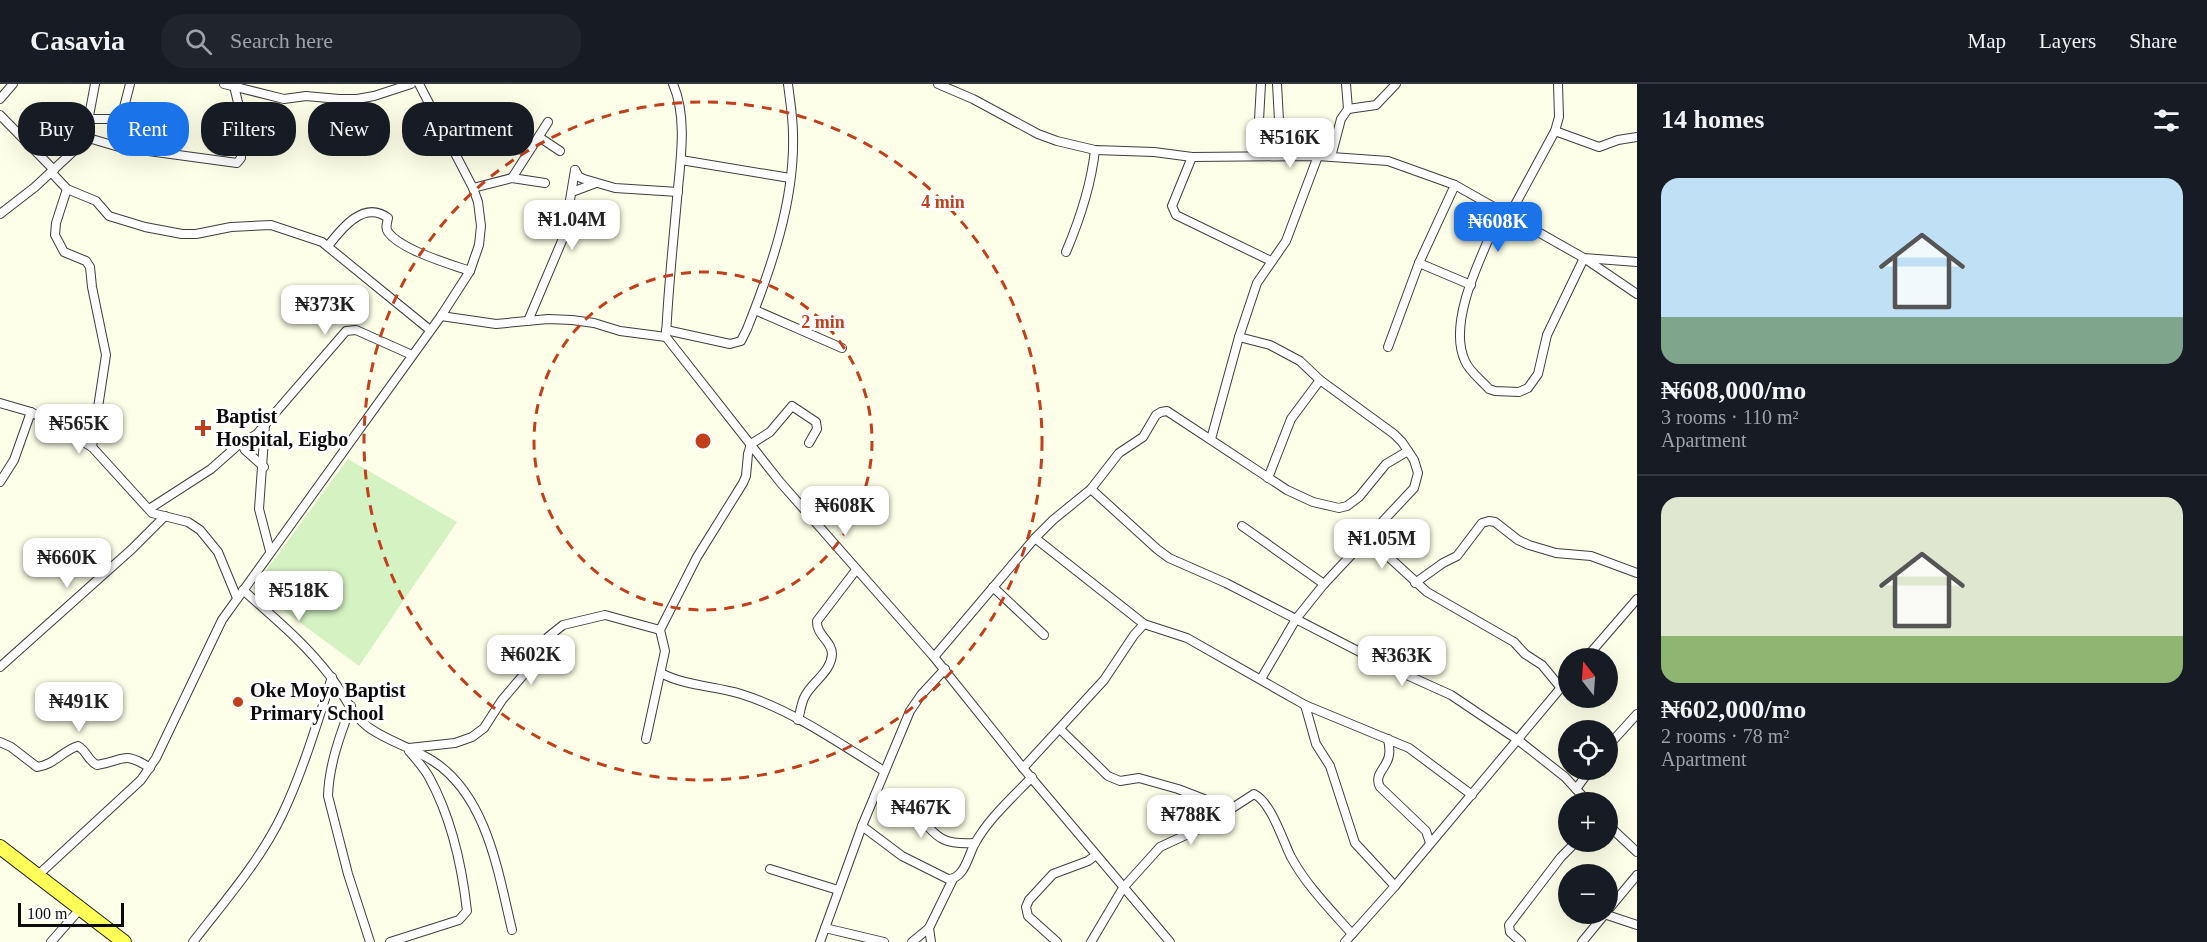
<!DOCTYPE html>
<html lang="en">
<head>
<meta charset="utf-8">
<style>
	body { margin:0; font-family:"Times New Roman",serif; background:#20242c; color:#f1f3f6; height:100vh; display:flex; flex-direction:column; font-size:22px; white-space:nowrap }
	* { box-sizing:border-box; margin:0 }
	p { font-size:20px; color:#9ea1a6 }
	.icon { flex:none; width:33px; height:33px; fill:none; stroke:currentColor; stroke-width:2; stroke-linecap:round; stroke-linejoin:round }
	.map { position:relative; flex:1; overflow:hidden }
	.sheet { display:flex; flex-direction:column; background:#171b24; width:570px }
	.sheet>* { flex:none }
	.banner { position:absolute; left:18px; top:18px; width:570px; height:54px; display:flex; gap:12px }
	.needle { width:39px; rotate:343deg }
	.fabs { position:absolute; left:1558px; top:564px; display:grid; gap:12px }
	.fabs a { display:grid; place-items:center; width:60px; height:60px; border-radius:50%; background:#171b24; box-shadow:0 6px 24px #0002; font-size:30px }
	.scale { position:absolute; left:18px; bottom:15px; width:106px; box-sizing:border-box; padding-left:6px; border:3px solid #0b0b0b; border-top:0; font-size:16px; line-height:21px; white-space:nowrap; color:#0b0b0b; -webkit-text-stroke:4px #fff; paint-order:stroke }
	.price { position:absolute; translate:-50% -51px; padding:0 14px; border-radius:12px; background:#fff; color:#222; font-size:20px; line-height:39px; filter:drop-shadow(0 2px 3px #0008) }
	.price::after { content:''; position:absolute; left:50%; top:36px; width:18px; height:14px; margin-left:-9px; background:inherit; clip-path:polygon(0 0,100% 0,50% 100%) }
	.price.on { background:#1a73e8; color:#fff }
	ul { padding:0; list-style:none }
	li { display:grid; align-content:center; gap:12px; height:318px; padding:0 24px }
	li+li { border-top:2px solid #363941 }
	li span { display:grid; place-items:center; height:186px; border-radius:18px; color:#555 }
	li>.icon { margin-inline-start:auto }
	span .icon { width:108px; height:108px; fill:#fffc; stroke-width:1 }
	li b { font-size:26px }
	h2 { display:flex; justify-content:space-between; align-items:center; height:72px; padding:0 24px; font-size:26px }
	.pill { padding:0 21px; border-radius:24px; background:#171b24; box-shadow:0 6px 24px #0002; font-size:21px; line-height:54px }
	.pill.on { background:#1a73e8; color:#fff }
	header { display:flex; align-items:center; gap:36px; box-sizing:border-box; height:84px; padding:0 30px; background:#171b24; border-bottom:2px solid #363941 }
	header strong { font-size:28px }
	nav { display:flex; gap:33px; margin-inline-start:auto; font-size:21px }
	.search { width:420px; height:54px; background:#20242c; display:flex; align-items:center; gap:15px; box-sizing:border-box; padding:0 21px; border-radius:24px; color:#9ea1a6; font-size:22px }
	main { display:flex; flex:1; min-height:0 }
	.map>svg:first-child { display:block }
</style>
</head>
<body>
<header>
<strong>Casavia</strong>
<div class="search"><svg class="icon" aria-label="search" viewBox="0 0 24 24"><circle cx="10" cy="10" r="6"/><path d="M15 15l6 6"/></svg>Search here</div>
<nav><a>Map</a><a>Layers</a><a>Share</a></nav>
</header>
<main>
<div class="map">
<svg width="1637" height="858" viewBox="0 0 1637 858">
	<rect width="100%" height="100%" fill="#feffe8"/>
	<polygon fill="#d5f2c3" points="348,375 457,438 359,582 253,504"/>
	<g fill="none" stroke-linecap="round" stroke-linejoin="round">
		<g stroke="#3e3e3e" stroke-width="10">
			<g id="minor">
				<polyline points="224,0 284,15 306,12 339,15 357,15 374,12 411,0"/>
				<path d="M673,0C688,34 680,79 677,115C673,161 668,207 666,253L780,398L934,573L1023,684L1170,858"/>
				<polyline points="938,0 973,15 1038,50 1057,57 1095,66 1154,68 1192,73 1318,72 1388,77 1455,101 1584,174 1637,178"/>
				<polyline points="1277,0 1281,72"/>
				<polyline points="0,15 13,0"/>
				<polyline points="1348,25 1376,21 1396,0"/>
				<polyline points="0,31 54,86"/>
				<polyline points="88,35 115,35 122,31 130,0"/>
				<polyline points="1555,47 1599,63 1618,56 1637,53"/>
				<polyline points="85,53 119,63 237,79 241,74 241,31 234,2"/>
				<polyline points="539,53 560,67"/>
				<polyline points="1257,72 1261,0"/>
				<polyline points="1192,73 1172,122 1176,131 1271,177"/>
				<polyline points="1331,73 1341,35 1348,25 1346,0"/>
				<polyline points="681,76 790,94"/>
				<polyline points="575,86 579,93 584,95 615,104 678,108"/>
				<polyline points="51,88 67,105 96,117 109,132 145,143 182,150 196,150 231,143 271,141 322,158 430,246"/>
				<polyline points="512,94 548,38"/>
				<polyline points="473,104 512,94 545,99"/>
				<polyline points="67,105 56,139 55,151 64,168 86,177 90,183 92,203 106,271 92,363"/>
				<polyline points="572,108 596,99"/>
				<path d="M1501,127C1485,166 1446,236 1465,277C1469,287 1482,297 1489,305L1495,307L1519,308L1528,304L1538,290L1547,251L1584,174L1637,210"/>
				<polyline points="0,130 35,103 80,61 85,53 95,0"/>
				<polyline points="1509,132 1555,47 1559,33 1558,0"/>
				<path d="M328,162C342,144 364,116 388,134C387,139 385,144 388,148C401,166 450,180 470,187"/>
				<path d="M1066,168C1080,135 1091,102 1095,66"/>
				<polyline points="1419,179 1471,201"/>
				<polyline points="755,226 842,264"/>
				<polyline points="441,232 496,240 548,235 572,236 594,239 620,247 666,253"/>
				<polyline points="528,237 564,152 575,86"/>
				<path d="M666,246L730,260L741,257L747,245C771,185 795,116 793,50C793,34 790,17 788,0"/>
				<polyline points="1239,253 1270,261 1300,277 1320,296 1394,350 1402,358 1414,376 1418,389 1414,404 1324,500 1296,535 1261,595"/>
				<polyline points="1388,263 1419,179 1455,101"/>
				<polyline points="0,319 31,328 92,363 152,429 188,438 200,446 218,468 237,514"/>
				<polyline points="265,341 259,425 270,467"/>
				<polyline points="1211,355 1239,253 1257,199 1286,157 1318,72"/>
				<polyline points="242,360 245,366 264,383"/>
				<polyline points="1268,394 1291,335 1320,296"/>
				<polyline points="0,398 14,376 31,328"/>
				<polyline points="1091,405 1157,465 1169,474 1226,499 1389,583 1451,611 1518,656 1565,693 1588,718"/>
				<polyline points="149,425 211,385 237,362 257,350 346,247 356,246 412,271"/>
				<polyline points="1242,442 1324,500"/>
				<polyline points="1035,454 1144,540 1187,554 1305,621 1409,664 1472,711"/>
				<polyline points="1368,454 1427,508 1514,558 1525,570 1542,581 1561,604"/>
				<polyline points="1415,499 1443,479 1457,472 1482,439 1489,437 1495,438 1518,456 1529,461 1556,469 1591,472 1637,489"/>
				<polyline points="993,503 1044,551"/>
				<path d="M243,506C273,533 305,559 330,592C343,608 351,630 368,643C387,657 413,664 433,677C487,712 498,788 512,846"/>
				<polyline points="934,573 1035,454 1053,436 1091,405 1119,369 1143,353 1156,331 1161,328 1167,327 1287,406 1313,418 1339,424 1347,422 1359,413 1386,380 1408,367"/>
				<polyline points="1586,574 1637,515"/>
				<polyline points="0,583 132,465 165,432"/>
				<path d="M661,589C685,602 715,602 741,610C792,626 839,659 884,687"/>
				<polyline points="1305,621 1316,660 1330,682 1355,759 1395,802"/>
				<path d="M351,622C340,651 329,681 328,712L348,790L370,858"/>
				<path d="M798,636C800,629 801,621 804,614C811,598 831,589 832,570C832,557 816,551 817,537L856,486"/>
				<polyline points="1060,645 1108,692 1120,697 1139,694 1178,705 1204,715 1221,730"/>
				<polyline points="646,655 665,567 660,546 697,473 743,399 746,392 748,370 751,360 770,348 792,322 816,338 817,345 809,359"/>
				<path d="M1388,655C1389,660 1390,666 1389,671C1388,683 1373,690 1380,703L1426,747L1430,759"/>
				<path d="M0,658L11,663L37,683C54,681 62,667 78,662C87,667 88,677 97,681C124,677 123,666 150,684"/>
				<polyline points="1608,662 1637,630"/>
				<polyline points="409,664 455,659 472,653 484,644 502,616 537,575 548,553 563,541 605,531 660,546"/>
				<polyline points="1023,684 1104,596 1134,551 1144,540"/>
				<polyline points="1576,705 1590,686"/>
				<path d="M875,711C885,715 896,717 906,723C937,744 930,762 975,759"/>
				<polyline points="1608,741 1637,768"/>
				<path d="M862,742L902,772L948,795C964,795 968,773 974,761C988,735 1012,714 1032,693"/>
				<polyline points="770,785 838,806"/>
				<polyline points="37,792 141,696 156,674 222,536 441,232 470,187 479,161 481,142 478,118 473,104 419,0"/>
				<polyline points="1608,826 1637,791"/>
				<polyline points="1604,830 1637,841"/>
				<polyline points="825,844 884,858"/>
				<polyline points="929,844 931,858"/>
				<polyline points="51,858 80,825"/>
				<path d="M193,858C224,818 260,777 282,731C303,687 317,639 332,593"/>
				<path d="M390,858L459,836L467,827C462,782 451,733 429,693C424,684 416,675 409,667"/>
				<polyline points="820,858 862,742 910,627 921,611 945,585"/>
				<polyline points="912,858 929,844 953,795"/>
				<polyline points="1057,858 1028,832 1026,823 1029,816 1053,790 1088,777 1096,771"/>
				<path d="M1091,858L1123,804L1160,763L1203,743L1254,710C1271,718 1283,757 1291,773C1306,801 1331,826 1352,850"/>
				<polyline points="1345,858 1395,802 1569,594"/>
				<polyline points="1521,858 1510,848 1509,841 1561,773 1576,758"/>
				<polyline points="1582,858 1605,830"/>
			</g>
		</g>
		<g stroke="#1c1c1c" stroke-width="16">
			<polyline id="primary" points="0,763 124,858"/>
		</g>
		<use href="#minor" stroke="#fff" stroke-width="8"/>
		<use href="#primary" stroke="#fdff58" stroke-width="14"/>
	</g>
	<g fill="none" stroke="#c23f1c" stroke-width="3" stroke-dasharray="10 8">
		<circle cx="703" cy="357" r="169"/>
		<circle cx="703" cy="357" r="339"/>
	</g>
	<g fill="#c23f1c" stroke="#fff" stroke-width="2">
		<path d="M200 335h6v6h6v6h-6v6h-6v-6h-6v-6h6z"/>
		<circle cx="238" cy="618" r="6"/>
	</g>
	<g text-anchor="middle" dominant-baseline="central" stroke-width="6" stroke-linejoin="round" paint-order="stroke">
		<g font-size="20" font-weight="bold" fill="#0b0b0b" stroke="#fff" text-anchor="start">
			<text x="216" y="332">Baptist<tspan x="216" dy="23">Hospital, Eigbo</tspan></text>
			<text x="250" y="606">Oke Moyo Baptist<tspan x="250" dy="23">Primary School</tspan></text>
		</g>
	</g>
	<circle cx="703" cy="357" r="9" fill="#c23f1c" stroke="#fff" stroke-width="3"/>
	<g font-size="18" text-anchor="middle" font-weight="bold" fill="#c23f1c" stroke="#fff" stroke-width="6" stroke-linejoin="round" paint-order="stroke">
		<text x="943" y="124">4 min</text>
		<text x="823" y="244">2 min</text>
	</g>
</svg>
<div class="fabs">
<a><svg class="needle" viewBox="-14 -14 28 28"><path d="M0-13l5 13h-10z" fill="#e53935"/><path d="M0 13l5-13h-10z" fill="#9ea1a6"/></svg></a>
<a><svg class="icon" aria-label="locate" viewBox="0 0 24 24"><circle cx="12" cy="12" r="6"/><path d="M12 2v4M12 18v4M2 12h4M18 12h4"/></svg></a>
<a>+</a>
<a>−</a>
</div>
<div class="scale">100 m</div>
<b class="price" style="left:1290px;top:85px">₦516K</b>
<b class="price" style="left:572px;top:167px">₦1.04M</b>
<b class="price on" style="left:1498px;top:169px">₦608K</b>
<b class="price" style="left:325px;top:252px">₦373K</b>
<b class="price" style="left:79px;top:371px">₦565K</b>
<b class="price" style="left:845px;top:453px">₦608K</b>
<b class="price" style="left:1382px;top:486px">₦1.05M</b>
<b class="price" style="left:67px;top:505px">₦660K</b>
<b class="price" style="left:299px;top:538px">₦518K</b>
<b class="price" style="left:531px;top:602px">₦602K</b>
<b class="price" style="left:1402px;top:603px">₦363K</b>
<b class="price" style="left:79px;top:649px">₦491K</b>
<b class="price" style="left:921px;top:755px">₦467K</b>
<b class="price" style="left:1191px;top:762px">₦788K</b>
<div class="banner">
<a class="pill">Buy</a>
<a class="pill on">Rent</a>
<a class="pill">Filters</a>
<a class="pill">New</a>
<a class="pill">Apartment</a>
</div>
</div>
<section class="sheet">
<h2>14 homes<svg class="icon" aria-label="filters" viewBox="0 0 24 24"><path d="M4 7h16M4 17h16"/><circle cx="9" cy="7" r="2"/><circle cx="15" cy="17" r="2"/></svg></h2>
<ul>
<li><span style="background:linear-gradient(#bfe0f5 75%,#7fa58c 0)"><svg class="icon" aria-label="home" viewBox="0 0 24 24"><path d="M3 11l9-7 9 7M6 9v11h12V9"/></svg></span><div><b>₦608,000/mo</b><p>3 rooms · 110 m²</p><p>Apartment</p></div></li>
<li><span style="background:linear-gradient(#dfe7d0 75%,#8fb573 0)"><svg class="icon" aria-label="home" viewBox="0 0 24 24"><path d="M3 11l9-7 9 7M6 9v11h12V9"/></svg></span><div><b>₦602,000/mo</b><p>2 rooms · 78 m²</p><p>Apartment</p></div></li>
</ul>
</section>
</main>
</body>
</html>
